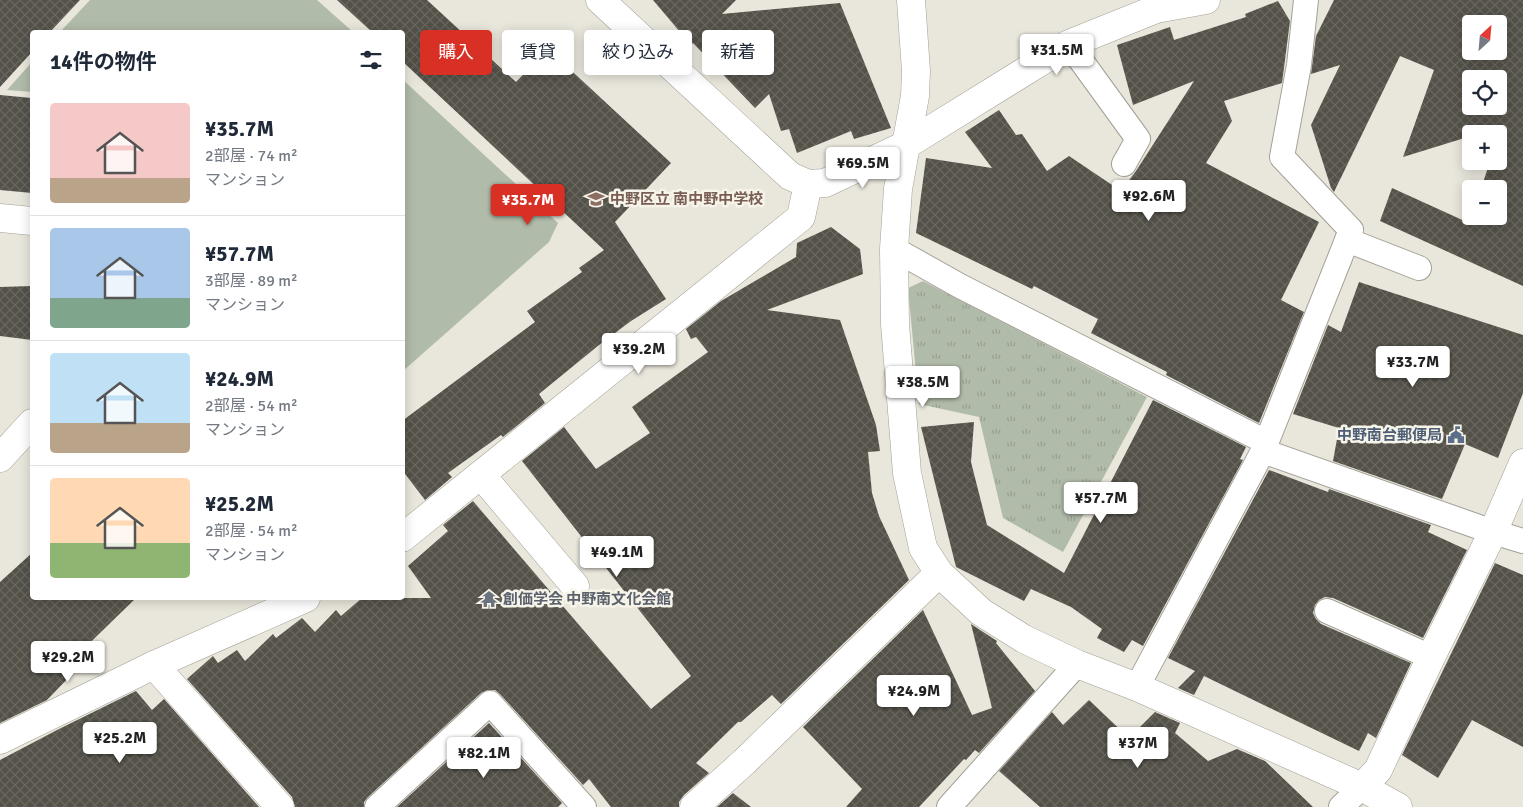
<!DOCTYPE html>
<html lang="ja">
<head>
<meta charset="utf-8">
<style>
	body { margin:0; font-family:Signika,"Noto Sans JP",sans-serif; background:#f6f6f7; color:#1f2937; height:100vh; display:flex; flex-direction:column; font-size:19px; white-space:nowrap }
	* { box-sizing:border-box; margin:0 }
	p { font-size:16px; color:#747a83 }
	.icon { flex:none; width:28px; height:28px; fill:none; stroke:currentColor; stroke-width:2; stroke-linecap:round; stroke-linejoin:round }
	.map { position:relative; flex:1; overflow:hidden }
	.sheet { position:absolute; left:30px; top:30px; width:375px; height:570px; display:flex; flex-direction:column; background:#fff; border-radius:5px; box-shadow:0 2px 12px #0003 }
	.sheet>* { flex:none }
	.banner { position:absolute; left:420px; top:30px; width:475px; height:45px; display:flex; gap:10px }
	.needle { width:32px; rotate:26deg }
	.buttons { position:absolute; left:1462px; top:15px; display:grid; gap:10px }
	.buttons a { display:grid; place-items:center; width:45px; height:45px; border-radius:5px; background:#fff; box-shadow:0 2px 12px #0003; font-size:25px }
	.price { position:absolute; translate:-50% -42px; padding:0 11px; border-radius:5px; background:#fff; color:#222; font-size:16px; line-height:32px; filter:drop-shadow(0 1px 2px #0008) }
	.price::after { content:''; position:absolute; left:50%; top:30px; width:15px; height:11px; margin-left:-8px; background:inherit; clip-path:polygon(0 0,100% 0,50% 100%) }
	.price.current { background:#d93025; color:#fff }
	ul { padding:0; list-style:none }
	li { display:flex; align-items:center; gap:15px; height:125px; padding:0 20px }
	li+li { border-top:1px solid #e0e1e3 }
	li span { display:grid; place-items:center; flex:none; width:140px; height:100px; border-radius:5px; color:#555 }
	li>.icon { margin-inline-start:auto }
	span .icon { width:60px; height:60px; fill:#fffc; stroke-width:1 }
	li b { font-size:21px }
	h2 { display:flex; justify-content:space-between; align-items:center; height:60px; padding:0 20px; font-size:21px }
	.tag { padding:0 18px; border-radius:5px; background:#fff; box-shadow:0 2px 12px #0003; font-size:18px; line-height:45px }
	.tag.current { background:#d93025; color:#fff }
	.map>svg:first-child { display:block }
</style>
</head>
<body>
<div class="map">
<svg width="1523" height="807" viewBox="0 0 1523 807">
	<defs>
		<pattern id="park-tufts" width="24" height="20" patternUnits="userSpaceOnUse" patternTransform="scale(1.25)"><rect width="24" height="20" fill="#b1bba9"/><path d="M3 7l-1-3M5 7V3M7 7l1-3M15 17l-1-3M17 17v-4M19 17l1-3" fill="none" stroke="#98a091"/></pattern>
		<pattern id="building-cross-hatch" width="8" height="8" patternUnits="userSpaceOnUse" patternTransform="scale(1.25)"><rect width="8" height="8" fill="#535148"/><path d="M0 0l8 8M0 8l8-8" fill="none" stroke="#68665f"/></pattern>
	</defs>
	<rect width="100%" height="100%" fill="#e9e7dc"/>
	<polygon fill="url(#park-tufts)" points="923,281 1147,397 1063,552 1003,518 979,417 919,404 908,288"/>
	<g fill="#b1bba9">
		<polygon points="90,0 317,0 353,32 60,32"/>
		<polygon points="32,62 32,92 7,90"/>
		<polygon points="402,79 558,223 549,242 403,371"/>
	</g>
	<g fill="url(#building-cross-hatch)" fill-rule="evenodd">
		<polygon points="0,0 80,0 50,32 32,32 32,52 0,87"/>
		<polygon points="337,0 427,0 516,82 548,49 671,163 615,222 666,299 631,321 599,345 539,394 545,403 503,437 501,435 448,473 452,477 425,500 402,470 402,421 535,322 527,311 582,272 579,268 604,250 402,61 402,32 372,32"/>
		<polygon points="653,0 736,0 722,14 840,3 891,128 854,139 851,131 797,153 789,129 781,131 769,94 755,108 693,43 691,45"/>
		<path d="M1334,0H1523V286L1380,221L1392,188L1469,223L1471,216H1499V189H1481L1490,161H1499V137L1503,126L1478,134H1471V136L1403,157L1434,70L1400,56L1334,192L1331,188L1311,125L1340,65L1311,74L1316,36ZM1471,24H1499V51H1471ZM1471,79H1499V106H1471Z"/>
		<polygon points="1278,1 1290,21 1282,83 1224,101 1232,121 1206,163 1319,222 1281,300 1304,312 1259,423 1166,375 1167,372 1091,333 1098,319 1034,286 1032,289 916,233 926,158 992,168 965,132 999,110 1016,135 1022,134 1047,171 1069,156 1121,191 1136,171 1194,81 1133,105 1117,45 1170,27 1174,40 1246,17 1245,14"/>
		<polygon points="0,95 32,98 32,193 0,190"/>
		<polygon points="831,227 860,249 863,274 767,310 840,320 876,425 880,451 868,452 872,493 879,516 909,580 781,704 772,695 741,722 738,722 696,763 709,773 684,795 679,802 679,807 611,807 589,779 583,785 500,694 495,690 488,690 481,693 368,797 364,802 364,807 295,807 292,797 187,679 213,656 218,663 237,650 245,661 273,634 276,638 302,618 315,632 336,610 341,616 362,598 431,598 408,566 448,531 443,525 473,501 651,709 691,676 522,461 564,427 596,469 650,433 632,407 708,352 696,337 691,339 686,329 721,301 796,257 797,243"/>
		<polygon points="1359,282 1523,335 1523,393 1498,458 1465,444 1442,499 1333,461 1339,428 1293,414 1328,325 1341,332"/>
		<polygon points="32,286 32,340 0,336 0,287"/>
		<polygon points="1153,400 1246,447 1240,459 1243,460 1143,646 1132,640 1124,652 1097,638 1102,629 1071,607 1031,589 1024,601 956,567 921,427 974,422 971,462 987,525 1064,573"/>
		<polygon points="1269,470 1328,492 1329,489 1431,525 1428,532 1467,550 1423,638 1333,598 1325,597 1319,600 1315,605 1313,613 1316,619 1321,624 1411,663 1376,738 1368,733 1359,751 1204,676 1194,695 1178,688 1195,671 1168,658"/>
		<polygon points="32,553 32,598 136,598 68,664 75,671 47,700 0,723 0,582"/>
		<polygon points="1495,563 1523,575 1523,747 1472,720 1438,778 1402,755"/>
		<polygon points="923,610 972,715 992,708 971,624 997,641 996,643 1035,691 979,753 975,750 966,760 964,759 919,807 846,807 862,789 803,727"/>
		<polygon points="136,691 152,710 164,699 259,807 0,807 0,760 59,729"/>
		<polygon points="1089,700 1129,738 1155,712 1180,723 1175,733 1208,761 1237,749 1265,761 1313,807 1040,807 999,771 1052,712 1063,725"/>
		<polygon points="489,723 562,803 558,807 397,807"/>
		<polygon points="733,793 751,807 717,807"/>
	</g>
	<g fill="none" stroke-linecap="round" stroke-linejoin="round">
		<g stroke="#a2a096" stroke-width="26">
			<g id="service">
				<polyline points="1069,44 1138,139 1124,164"/>
				<polyline points="1347,240 1419,268"/>
				<polyline points="894,249 960,286 1266,442"/>
				<polyline points="1263,451 1493,532 1523,541"/>
				<polyline points="1327,611 1431,657"/>
				<polyline points="1137,687 1263,451 1351,230 1282,157 1299,65 1306,0"/>
				<polyline points="377,807 490,703 584,807"/>
				<polyline points="949,807 1077,664"/>
				<polyline points="1341,807 1362,787"/>
			</g>
		</g>
		<g stroke="#a2a096" stroke-width="29">
			<g id="minor">
				<polyline points="600,0 790,176 808,184 825,183 906,145 1069,44 1156,9 1206,0"/>
				<polyline points="911,0 916,71 915,96 898,189 894,249 895,324 907,473 923,548 939,573 981,612 1024,639 1077,664 1137,687 1362,787 1398,807"/>
				<polyline points="0,218 32,221"/>
				<polyline points="0,458 32,423"/>
				<polyline points="481,475 575,586"/>
				<polyline points="402,538 801,217 808,184"/>
				<polyline points="154,665 280,807"/>
				<polyline points="0,740 154,665 306,598"/>
				<polyline points="1362,787 1378,770 1431,657 1493,532 1523,463"/>
				<polyline points="694,807 744,762 939,573"/>
			</g>
		</g>
		<use href="#service" stroke="#fff" stroke-width="24"/>
		<use href="#minor" stroke="#fff" stroke-width="28"/>
	</g>
	<defs>
		<g id="school-bare" transform="scale(1.35)"><path d="M0-5L7-2L0 1L-7-2ZM-4 1L0 2.5L4 1V4Q0 6-4 4Z" fill="#8d6e63" stroke="#f6f4e9" stroke-width="2.5" paint-order="stroke"/></g>
		<g id="civic-bare" transform="scale(1.35)"><path d="M-.6-6.5H3V-4.5H.6V-3L4-1V1h2V6H-6V1h2V-1L-.6-3ZM-1.2 2.5V6h2.4V2.5Z" fill="#5c6f8a" stroke="#f6f4e9" stroke-width="2.5" paint-order="stroke"/></g>
		<g id="temple-bare" transform="scale(1.35)"><path d="M0-6L5-2H3V0L6.5 2.5H4V6H1.5V3h-3V6H-4V2.5H-6.5L-3 0V-2H-5Z" fill="#6b7280" stroke="#f6f4e9" stroke-width="2.5" paint-order="stroke"/></g>
	</defs>
	<g fill-rule="evenodd">
		<use href="#school-bare" x="596" y="199"/>
		<use href="#civic-bare" x="1456" y="435"/>
		<use href="#temple-bare" x="489" y="599"/>
	</g>
	<g text-anchor="middle" dominant-baseline="central" stroke-width="5" stroke-linejoin="round" paint-order="stroke">
		<g font-size="15" font-weight="bold" fill="#785e54" stroke="#f6f4e9" text-anchor="start">
			<text x="610" y="199">中野区立 南中野中学校</text>
		</g>
		<g font-size="15" font-weight="bold" fill="#4e5e75" stroke="#f6f4e9" text-anchor="end">
			<text x="1442" y="435">中野南台郵便局</text>
		</g>
		<g font-size="15" font-weight="bold" fill="#5b616d" stroke="#f6f4e9" text-anchor="start">
			<text x="503" y="599">創価学会 中野南文化会館</text>
		</g>
	</g>
</svg>
<div class="buttons">
<a><svg class="needle" viewBox="-14 -14 28 28"><path d="M0-13l5 13h-10z" fill="#e53935"/><path d="M0 13l5-13h-10z" fill="#747a83"/></svg></a>
<a><svg class="icon" aria-label="locate" viewBox="0 0 24 24"><circle cx="12" cy="12" r="6"/><path d="M12 2v4M12 18v4M2 12h4M18 12h4"/></svg></a>
<a>+</a>
<a>−</a>
</div>
<b class="price" style="left:1057px;top:76px">¥31.5M</b>
<b class="price" style="left:863px;top:189px">¥69.5M</b>
<b class="price" style="left:1149px;top:222px">¥92.6M</b>
<b class="price current" style="left:528px;top:226px">¥35.7M</b>
<b class="price" style="left:639px;top:375px">¥39.2M</b>
<b class="price" style="left:1413px;top:388px">¥33.7M</b>
<b class="price" style="left:923px;top:408px">¥38.5M</b>
<b class="price" style="left:1101px;top:524px">¥57.7M</b>
<b class="price" style="left:617px;top:578px">¥49.1M</b>
<b class="price" style="left:68px;top:683px">¥29.2M</b>
<b class="price" style="left:914px;top:717px">¥24.9M</b>
<b class="price" style="left:120px;top:764px">¥25.2M</b>
<b class="price" style="left:1138px;top:769px">¥37M</b>
<b class="price" style="left:484px;top:779px">¥82.1M</b>
<div class="banner">
<a class="tag current">購入</a>
<a class="tag">賃貸</a>
<a class="tag">絞り込み</a>
<a class="tag">新着</a>
</div>
<section class="sheet">
<h2>14件の物件<svg class="icon" aria-label="filters" viewBox="0 0 24 24"><path d="M4 7h16M4 17h16"/><circle cx="9" cy="7" r="2"/><circle cx="15" cy="17" r="2"/></svg></h2>
<ul>
<li><span style="background:linear-gradient(#f6c9c9 75%,#b9a48a 0)"><svg class="icon" aria-label="home" viewBox="0 0 24 24"><path d="M3 11l9-7 9 7M6 9v11h12V9"/></svg></span><div><b>¥35.7M</b><p>2部屋 · 74 m²</p><p>マンション</p></div></li>
<li><span style="background:linear-gradient(#a9c7e8 70%,#7fa58c 0)"><svg class="icon" aria-label="home" viewBox="0 0 24 24"><path d="M3 11l9-7 9 7M6 9v11h12V9"/></svg></span><div><b>¥57.7M</b><p>3部屋 · 89 m²</p><p>マンション</p></div></li>
<li><span style="background:linear-gradient(#bfe0f5 70%,#b9a48a 0)"><svg class="icon" aria-label="home" viewBox="0 0 24 24"><path d="M3 11l9-7 9 7M6 9v11h12V9"/></svg></span><div><b>¥24.9M</b><p>2部屋 · 54 m²</p><p>マンション</p></div></li>
<li><span style="background:linear-gradient(#ffd9b3 65%,#8fb573 0)"><svg class="icon" aria-label="home" viewBox="0 0 24 24"><path d="M3 11l9-7 9 7M6 9v11h12V9"/></svg></span><div><b>¥25.2M</b><p>2部屋 · 54 m²</p><p>マンション</p></div></li>
</ul>
</section>
</div>
</body>
</html>
